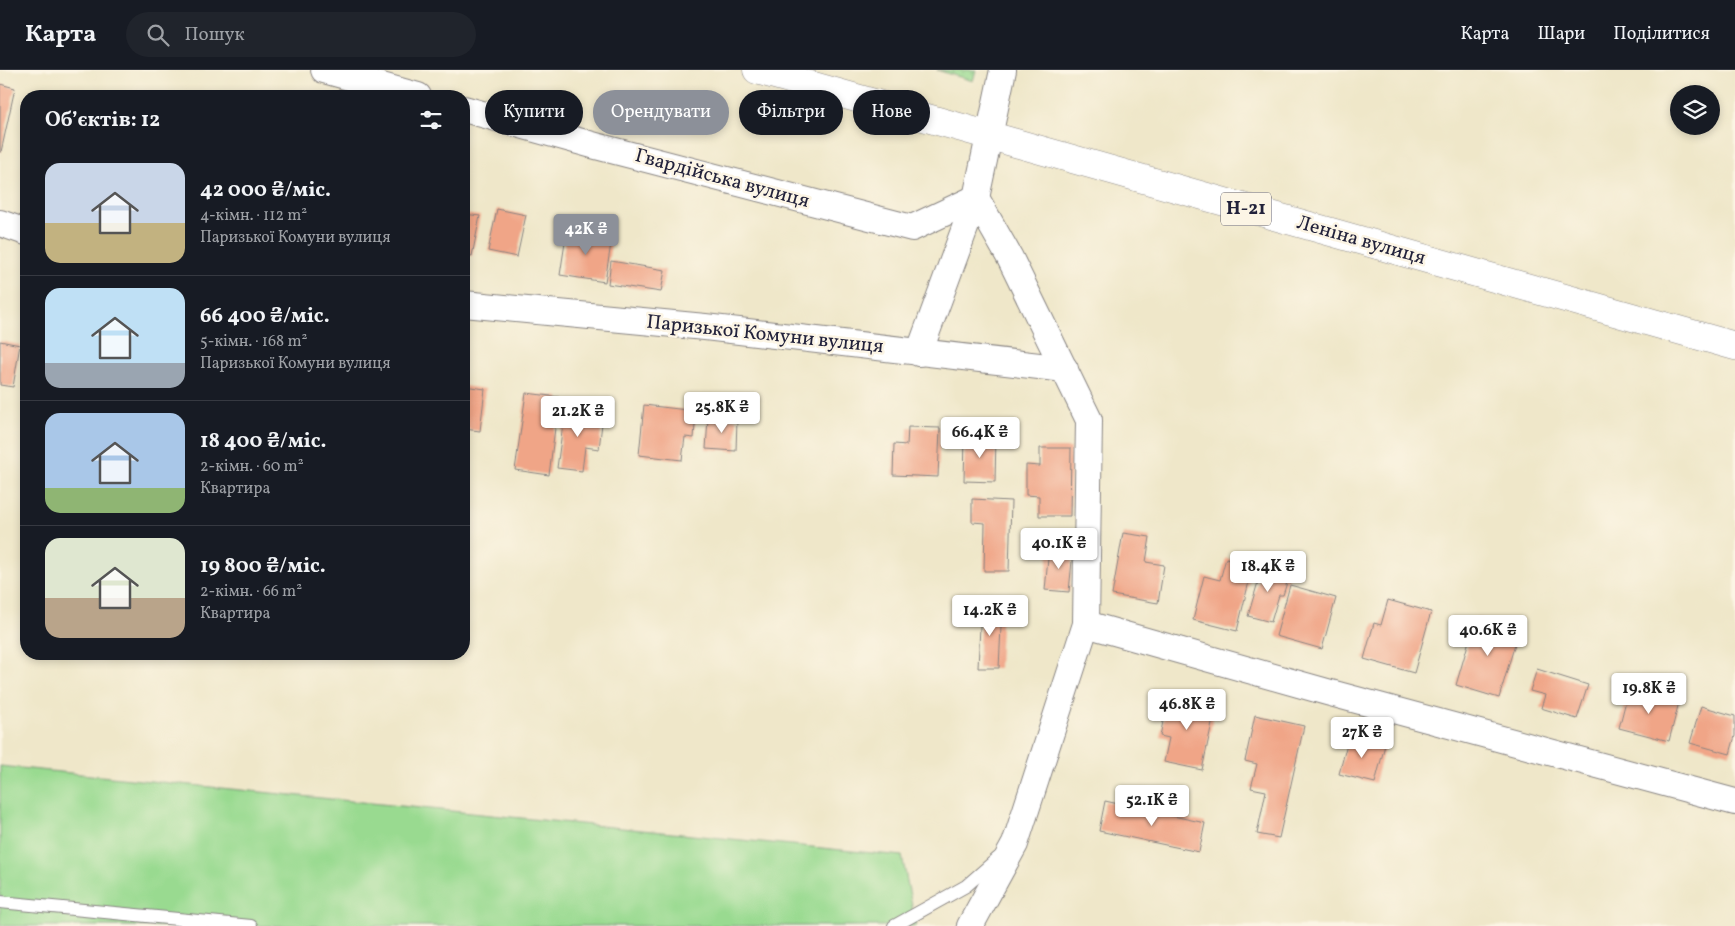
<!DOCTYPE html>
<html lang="uk">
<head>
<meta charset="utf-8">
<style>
	body { margin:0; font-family:Vollkorn,serif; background:#20242c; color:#f1f3f6; height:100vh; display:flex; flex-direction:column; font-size:19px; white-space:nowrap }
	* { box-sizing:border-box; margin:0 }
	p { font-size:16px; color:#9ea1a6 }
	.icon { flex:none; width:28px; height:28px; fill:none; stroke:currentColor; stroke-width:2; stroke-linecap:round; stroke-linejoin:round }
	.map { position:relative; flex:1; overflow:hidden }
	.details { position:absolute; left:20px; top:20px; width:450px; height:570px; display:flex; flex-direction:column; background:#171b24; border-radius:20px; box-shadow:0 2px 8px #0003 }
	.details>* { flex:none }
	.top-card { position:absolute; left:485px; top:20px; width:475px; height:45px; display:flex; gap:10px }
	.buttons { position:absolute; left:1670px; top:15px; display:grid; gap:10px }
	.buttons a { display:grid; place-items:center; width:50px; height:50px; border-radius:50%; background:#171b24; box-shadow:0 2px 8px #0003; font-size:25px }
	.price { position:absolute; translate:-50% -42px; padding:0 11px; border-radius:5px; background:#fff; color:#222; font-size:16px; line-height:32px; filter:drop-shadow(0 1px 2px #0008) }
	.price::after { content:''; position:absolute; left:50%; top:30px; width:15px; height:11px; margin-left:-8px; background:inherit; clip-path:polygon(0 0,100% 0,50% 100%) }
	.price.active { background:#8c9099; color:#fff }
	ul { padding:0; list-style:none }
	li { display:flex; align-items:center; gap:15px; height:125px; padding:0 25px }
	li+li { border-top:1px solid #363941 }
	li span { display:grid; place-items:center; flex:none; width:140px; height:100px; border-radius:15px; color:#555 }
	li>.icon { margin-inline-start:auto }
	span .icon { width:60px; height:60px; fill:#fffc; stroke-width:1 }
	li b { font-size:21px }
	h2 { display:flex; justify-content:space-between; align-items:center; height:60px; padding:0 25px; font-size:21px }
	.pill { padding:0 18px; border-radius:22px; background:#171b24; box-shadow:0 2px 8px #0003; font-size:18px; line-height:45px }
	.pill.active { background:#8c9099; color:#fff }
	header { display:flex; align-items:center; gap:30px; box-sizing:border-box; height:70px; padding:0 25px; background:#171b24; border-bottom:1px solid #363941 }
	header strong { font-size:24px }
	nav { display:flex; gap:28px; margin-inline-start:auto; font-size:18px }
	.search { width:350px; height:45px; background:#20242c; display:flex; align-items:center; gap:12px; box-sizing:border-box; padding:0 18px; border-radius:28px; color:#9ea1a6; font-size:19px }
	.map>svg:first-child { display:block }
</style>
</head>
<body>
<header>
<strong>Карта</strong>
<div class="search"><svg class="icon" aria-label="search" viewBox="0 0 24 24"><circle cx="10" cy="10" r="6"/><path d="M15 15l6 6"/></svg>Пошук</div>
<nav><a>Карта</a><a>Шари</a><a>Поділитися</a></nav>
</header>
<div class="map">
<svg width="1735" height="856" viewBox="0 0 1735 856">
	<defs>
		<pattern id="grass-dots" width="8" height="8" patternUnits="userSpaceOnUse" patternTransform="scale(1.25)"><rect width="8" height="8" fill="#99da90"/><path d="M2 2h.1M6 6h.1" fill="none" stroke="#84bb7d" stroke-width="1.8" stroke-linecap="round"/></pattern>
	</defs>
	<rect width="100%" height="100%" fill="#fcf5e5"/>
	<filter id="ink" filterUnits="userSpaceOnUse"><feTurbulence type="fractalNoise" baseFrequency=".02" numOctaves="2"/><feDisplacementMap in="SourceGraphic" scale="10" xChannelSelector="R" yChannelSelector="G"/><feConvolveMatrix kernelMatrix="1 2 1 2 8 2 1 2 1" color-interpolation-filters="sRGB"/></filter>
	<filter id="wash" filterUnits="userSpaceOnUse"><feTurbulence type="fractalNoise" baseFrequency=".0096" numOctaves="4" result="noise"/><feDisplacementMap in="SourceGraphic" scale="20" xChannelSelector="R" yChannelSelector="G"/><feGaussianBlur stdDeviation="1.12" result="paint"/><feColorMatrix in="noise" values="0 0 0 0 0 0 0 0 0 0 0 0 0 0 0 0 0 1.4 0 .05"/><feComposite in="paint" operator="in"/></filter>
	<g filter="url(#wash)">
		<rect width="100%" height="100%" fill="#efe7c9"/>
		<polygon fill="url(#grass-dots)" stroke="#5e7e66" points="937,0 976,0 973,11"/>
		<polygon fill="#99da90" stroke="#5e7e66" points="0,696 902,786 916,856 0,856"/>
		<g id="blocks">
			<g fill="#f0a587">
				<polygon points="0,14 15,18 1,82 0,82"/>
				<polygon points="497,139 526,145 517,187 488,181"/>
				<polygon points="464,144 480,146 472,186 464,184"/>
				<polygon points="567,160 612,167 605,212 560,205"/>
				<polygon points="611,191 665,200 661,222 608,214"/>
				<polygon points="0,271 20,275 13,317 0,315"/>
				<polygon points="464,316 485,319 480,361 464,359"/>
				<polygon points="526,323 559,327 549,405 515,400"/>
				<polygon points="644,335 696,341 694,368 685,367 682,390 639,385"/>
				<polygon points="565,339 603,345 599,379 585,377 582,401 557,398"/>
				<polygon points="708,348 737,349 736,381 706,379"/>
				<polygon points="908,357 940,358 938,407 893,405 894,374 907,375"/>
				<polygon points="965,366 996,367 995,412 964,411"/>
				<polygon points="1040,378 1071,378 1070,446 1039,446 1039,426 1026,425 1026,395 1040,396"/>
				<polygon points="972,429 1011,431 1009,501 984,501 985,453 972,452"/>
				<polygon points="1123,463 1150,467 1146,492 1164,495 1158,533 1112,525"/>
				<polygon points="1049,478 1073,480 1069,522 1045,520"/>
				<polygon points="1226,488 1253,495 1237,561 1193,550 1204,506 1220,510"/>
				<polygon points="1263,495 1290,503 1283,525 1279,525 1271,552 1248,546"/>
				<polygon points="1290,515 1336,528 1322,579 1276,566"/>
				<polygon points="1388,530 1431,542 1414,603 1364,589 1374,553 1381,555"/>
				<polygon points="981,535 1002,536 999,598 978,598"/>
				<polygon points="1476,547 1519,560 1499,628 1456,615"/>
				<polygon points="1537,599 1588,615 1577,649 1541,638 1545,625 1530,621"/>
				<polygon points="1629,619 1679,632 1669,671 1619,658"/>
				<polygon points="1183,626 1216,634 1202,700 1164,692 1169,668 1160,666 1168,628 1181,630"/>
				<polygon points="1701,636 1735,646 1735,666 1730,684 1690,673"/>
				<polygon points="1255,645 1304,656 1279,768 1257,764 1266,721 1251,718 1257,694 1245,691"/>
				<polygon points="1349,666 1385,675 1375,713 1339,704"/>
				<polygon points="1105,731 1205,753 1199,782 1099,761"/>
			</g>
		</g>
	</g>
	<g filter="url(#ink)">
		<use href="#blocks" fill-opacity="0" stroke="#888482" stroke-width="1"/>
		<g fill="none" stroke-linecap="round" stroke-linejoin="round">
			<g stroke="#888482" stroke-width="14">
				<g id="service">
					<polyline points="0,832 251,856"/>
					<polyline points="894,856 966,816 998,788"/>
				</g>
			</g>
			<g stroke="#888482" stroke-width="28">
				<g id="minor">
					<polyline points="324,0 418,26"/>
					<polyline points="464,39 596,76 912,158 976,128 1010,188 1089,350 1086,554 1015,774 970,856"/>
					<polyline points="0,153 26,162"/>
					<polyline points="464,234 705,257 1065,299"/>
					<polyline points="919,283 976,128 1003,0"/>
					<polyline points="1086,554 1327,622 1735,732"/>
				</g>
			</g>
			<g stroke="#888482" stroke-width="29">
				<polyline id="primary" points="757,0 1735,276"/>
			</g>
			<use href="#service" stroke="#fff" stroke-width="12"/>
			<use href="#minor" stroke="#fff" stroke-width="26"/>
			<use href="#primary" stroke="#fff" stroke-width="28"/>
		</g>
	</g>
	<g text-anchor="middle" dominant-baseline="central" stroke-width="5" stroke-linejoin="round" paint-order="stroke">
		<rect fill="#fcf5e5" stroke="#63616e" stroke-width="1" x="1221" y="122.5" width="50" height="33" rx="4"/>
		<g font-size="19" font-weight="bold" fill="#22223b">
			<text x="1246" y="139">Н-21</text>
		</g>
		<g font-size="20" fill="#22223b" stroke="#fcf5e5">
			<text transform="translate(722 109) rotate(15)">Гвардійська вулиця</text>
			<text transform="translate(1361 171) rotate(16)">Леніна вулиця</text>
			<text transform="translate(765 265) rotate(6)">Паризької Комуни вулиця</text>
		</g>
	</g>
</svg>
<div class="buttons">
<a><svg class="icon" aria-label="layers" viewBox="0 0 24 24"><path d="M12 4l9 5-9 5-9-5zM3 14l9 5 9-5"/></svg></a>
</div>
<b class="price active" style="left:586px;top:186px">42K ₴</b>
<b class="price" style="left:722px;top:364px">25.8K ₴</b>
<b class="price" style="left:578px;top:368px">21.2K ₴</b>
<b class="price" style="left:980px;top:389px">66.4K ₴</b>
<b class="price" style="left:1059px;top:500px">40.1K ₴</b>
<b class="price" style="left:1268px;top:523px">18.4K ₴</b>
<b class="price" style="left:990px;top:567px">14.2K ₴</b>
<b class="price" style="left:1488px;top:587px">40.6K ₴</b>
<b class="price" style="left:1649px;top:645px">19.8K ₴</b>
<b class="price" style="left:1187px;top:661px">46.8K ₴</b>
<b class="price" style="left:1362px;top:689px">27K ₴</b>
<b class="price" style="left:1152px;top:757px">52.1K ₴</b>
<div class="top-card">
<a class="pill">Купити</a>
<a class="pill active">Орендувати</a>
<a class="pill">Фільтри</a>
<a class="pill">Нове</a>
</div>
<section class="details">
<h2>Об’єктів: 12<svg class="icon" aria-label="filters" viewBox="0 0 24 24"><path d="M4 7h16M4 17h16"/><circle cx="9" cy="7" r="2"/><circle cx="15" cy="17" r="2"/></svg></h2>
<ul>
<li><span style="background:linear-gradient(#c9d6e8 60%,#c2b280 0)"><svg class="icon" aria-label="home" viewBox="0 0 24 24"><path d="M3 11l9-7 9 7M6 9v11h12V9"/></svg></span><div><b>42 000 ₴/міс.</b><p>4-кімн. · 112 m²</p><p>Паризької Комуни вулиця</p></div></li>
<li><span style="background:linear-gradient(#bfe0f5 75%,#9aa5b1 0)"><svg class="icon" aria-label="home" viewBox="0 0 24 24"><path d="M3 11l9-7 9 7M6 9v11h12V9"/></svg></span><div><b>66 400 ₴/міс.</b><p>5-кімн. · 168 m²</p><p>Паризької Комуни вулиця</p></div></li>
<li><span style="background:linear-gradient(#a9c7e8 75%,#8fb573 0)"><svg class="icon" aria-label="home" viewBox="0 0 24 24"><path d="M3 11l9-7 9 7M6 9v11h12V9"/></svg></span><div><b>18 400 ₴/міс.</b><p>2-кімн. · 60 m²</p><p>Квартира</p></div></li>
<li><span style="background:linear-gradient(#dfe7d0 60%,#b9a48a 0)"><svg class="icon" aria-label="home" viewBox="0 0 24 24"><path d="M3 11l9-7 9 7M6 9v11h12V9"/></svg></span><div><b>19 800 ₴/міс.</b><p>2-кімн. · 66 m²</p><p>Квартира</p></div></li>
</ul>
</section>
</div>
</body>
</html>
